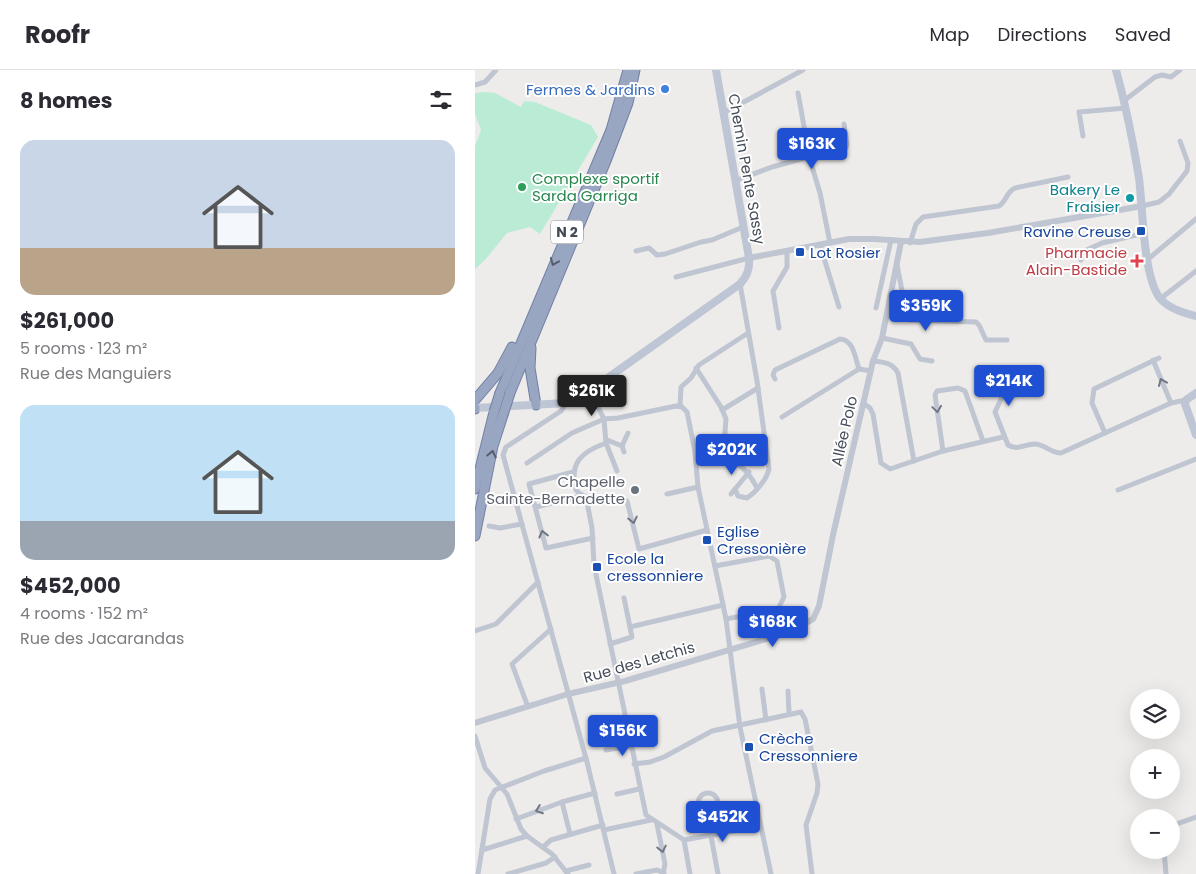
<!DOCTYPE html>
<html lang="en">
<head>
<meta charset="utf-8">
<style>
	body { margin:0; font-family:Poppins,sans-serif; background:#f2f2f3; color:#2b2b33; height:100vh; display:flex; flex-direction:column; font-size:19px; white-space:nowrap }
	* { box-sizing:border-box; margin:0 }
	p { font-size:16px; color:#7c7c81 }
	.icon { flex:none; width:28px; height:28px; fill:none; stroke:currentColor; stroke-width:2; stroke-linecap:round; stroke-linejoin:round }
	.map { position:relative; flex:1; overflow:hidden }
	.sheet { display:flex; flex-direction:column; background:#fff; width:475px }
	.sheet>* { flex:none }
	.buttons { position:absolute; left:655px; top:619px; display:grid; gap:10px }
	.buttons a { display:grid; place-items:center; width:50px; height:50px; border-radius:50%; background:#fff; box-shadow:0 5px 20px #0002; font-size:25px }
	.price { position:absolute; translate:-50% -42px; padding:0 11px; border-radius:5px; background:#1f50d4; color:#fff; font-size:16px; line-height:32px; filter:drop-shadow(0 1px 2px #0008) }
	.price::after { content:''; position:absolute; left:50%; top:30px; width:15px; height:11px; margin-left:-8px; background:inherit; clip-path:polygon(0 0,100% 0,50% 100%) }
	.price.on { background:#222; color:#fff }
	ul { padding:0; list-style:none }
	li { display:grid; align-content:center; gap:10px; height:265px; padding:0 20px }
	li span { display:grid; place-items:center; height:155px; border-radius:15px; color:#555 }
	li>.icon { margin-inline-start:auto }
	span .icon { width:90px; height:90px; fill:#fffc; stroke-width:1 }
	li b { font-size:21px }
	h2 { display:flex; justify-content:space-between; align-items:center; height:60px; padding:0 20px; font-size:21px }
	header { display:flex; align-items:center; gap:30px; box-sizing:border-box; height:70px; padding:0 25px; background:#fff; border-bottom:1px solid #e1e1e2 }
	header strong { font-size:24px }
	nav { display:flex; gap:28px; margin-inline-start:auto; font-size:18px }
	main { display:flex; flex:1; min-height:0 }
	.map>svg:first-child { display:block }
</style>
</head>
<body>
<header>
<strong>Roofr</strong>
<nav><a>Map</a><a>Directions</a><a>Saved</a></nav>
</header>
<main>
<section class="sheet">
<h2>8 homes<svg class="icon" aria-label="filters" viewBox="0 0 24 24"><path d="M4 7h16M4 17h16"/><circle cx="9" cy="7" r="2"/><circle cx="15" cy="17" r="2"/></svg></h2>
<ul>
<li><span style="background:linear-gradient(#c9d6e8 70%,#b9a48a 0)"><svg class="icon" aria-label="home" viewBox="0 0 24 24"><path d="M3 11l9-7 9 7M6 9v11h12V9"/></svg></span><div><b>$261,000</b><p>5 rooms · 123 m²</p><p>Rue des Manguiers</p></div></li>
<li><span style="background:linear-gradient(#bfe0f5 75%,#9aa5b1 0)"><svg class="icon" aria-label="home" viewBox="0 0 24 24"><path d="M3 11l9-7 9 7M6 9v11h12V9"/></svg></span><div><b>$452,000</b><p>4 rooms · 152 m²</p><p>Rue des Jacarandas</p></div></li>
</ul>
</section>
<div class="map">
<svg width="721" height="804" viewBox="0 0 721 804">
	<rect width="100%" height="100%" fill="#eeeceb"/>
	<polygon fill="#baecd5" points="10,22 20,23 46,37 49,31 60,32 116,55 123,67 65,164 55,157 32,163 10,190 0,199 0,76 6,60 0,44 0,23"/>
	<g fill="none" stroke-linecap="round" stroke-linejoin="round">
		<g stroke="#7080a5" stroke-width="11">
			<g id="trunk">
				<polyline points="56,278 55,298 61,335"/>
				<polyline points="25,323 136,60 153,0"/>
				<polyline points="35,323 131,91 153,33 160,0"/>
				<polyline points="0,330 23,303 37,277"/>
				<polyline points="0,339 0,338"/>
				<polyline points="0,419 19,342"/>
				<polyline points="0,466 18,376 28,345"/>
			</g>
		</g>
		<g stroke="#bfc5d1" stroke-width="5">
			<polyline points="0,15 10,12 21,0"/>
			<polyline points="323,23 335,90 345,123 355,173"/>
			<polyline points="650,30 680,7 687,5 696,7 705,0"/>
			<polyline points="248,40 252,41 328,0"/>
			<polyline points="608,66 604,42 651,38"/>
			<polyline points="260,111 297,97 330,88 337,90 371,78 372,74 369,54"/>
			<polyline points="667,136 684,132 694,124 712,101 713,93 705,71"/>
			<path d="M435,173L441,154L448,147L524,136C532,131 531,122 540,118L593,107"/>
			<polyline points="345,175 364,237"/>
			<polyline points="161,181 174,178 182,185 190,184 226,172 237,170 268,157"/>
			<polyline points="606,190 607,182 627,173 670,163"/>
			<polyline points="672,190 721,149"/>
			<polyline points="422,195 432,246 435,250 501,252 504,255 511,270 532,270"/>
			<polyline points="201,207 274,188"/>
			<polyline points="685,229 721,201"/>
			<polyline points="401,238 416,170"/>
			<polyline points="304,258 298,221 312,197 312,182"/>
			<polyline points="407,268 436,274 445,289 457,291"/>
			<polyline points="678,290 696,333"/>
			<path d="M398,291C409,292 418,293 423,303L439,391"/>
			<polyline points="221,298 246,337 251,349 248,388"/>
			<path d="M300,309L298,305L300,300L365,269C379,270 380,288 384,299L396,301"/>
			<path d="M522,315L527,327L520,342L533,375C543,381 549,374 560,374C569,374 576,383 586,383L696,333L711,330"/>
			<polyline points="115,321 129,349 131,373 142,401"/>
			<polyline points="91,333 86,341 31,377 28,385 112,692 139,804"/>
			<polyline points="388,333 395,338 398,344 406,393 415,399 468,381 528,367"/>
			<polyline points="205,336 206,317 216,308 224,295 273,263"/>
			<polyline points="247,340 283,318"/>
			<polyline points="307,347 384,299"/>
			<polyline points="630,363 617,333 619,319 684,288"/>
			<polyline points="132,370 147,376"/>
			<path d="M131,373C106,382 94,393 101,420C113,435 137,421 152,431L164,479L232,460"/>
			<polyline points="468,381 460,325 462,321 483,318 490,321 508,371"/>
			<polyline points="149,382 147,376 153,363"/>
			<path d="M220,382C250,389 267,387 282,418"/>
			<polyline points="52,393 97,363 129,349 143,348 201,336 207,337 212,342 220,382 223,417 251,549 265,657 296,804"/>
			<polyline points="98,402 54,414 71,478 118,468"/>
			<path d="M260,419L263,426L272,428C281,422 292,409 294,399L282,311L265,214"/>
			<polyline points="643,420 721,389"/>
			<polyline points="192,424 223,417"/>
			<polyline points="256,424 274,402"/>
			<polyline points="111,427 117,458 119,495 171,745 209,770 285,756"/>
			<polyline points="61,437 106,426"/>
			<polyline points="14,456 25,458 47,454"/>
			<polyline points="240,496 294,486 302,491 309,527 303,539 251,549"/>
			<polyline points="155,557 248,535"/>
			<polyline points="0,561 21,554 63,512"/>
			<polyline points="135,574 157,567 149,528"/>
			<polyline points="287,619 291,650"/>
			<polyline points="313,621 314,643"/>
			<polyline points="53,637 37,594 76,559"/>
			<polyline points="0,666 10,698 32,724 46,759 52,766 77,784 93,804"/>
			<polyline points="131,680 156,676"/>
			<polyline points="159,694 175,692 189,687 237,661 326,642 330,649 343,714 342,723 331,755 337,804"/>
			<circle cx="233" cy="733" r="10"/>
			<polyline points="142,724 164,719"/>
			<polyline points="87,732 95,764"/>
			<polyline points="236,743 240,765"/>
			<polyline points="41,749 87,732 120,723"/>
			<polyline points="182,754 190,794 188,804"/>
			<polyline points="696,756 721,747"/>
			<polyline points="129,760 176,750"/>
			<polyline points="236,766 243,804"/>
			<polyline points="209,770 215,804"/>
			<polyline points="68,777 76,770 128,755"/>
			<polyline points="7,780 52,766"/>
			<polyline points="689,780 691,804"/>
			<polyline points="91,801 114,795"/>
			<polyline points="3,804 15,729 20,720 69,701 111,688"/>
			<polyline points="33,804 71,793 80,787"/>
			<polyline points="161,804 182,800 189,803"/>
		</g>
		<g stroke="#bfc5d1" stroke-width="6">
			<polyline points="274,188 374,169 399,169 445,172 513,163 667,136"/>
			<polyline points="0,653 93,624 150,611 291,569 316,561 338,549 344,536 358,465 398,291 407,268 426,172"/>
		</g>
		<g stroke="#bec5d4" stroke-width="8">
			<path d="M641,0C651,36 658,71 664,108C668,139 668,204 684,227C692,238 708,243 721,246"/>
			<polyline points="721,323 711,330 710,334 721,365"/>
			<path d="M0,338L91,333L103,329L265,214C272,206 275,199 274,188L241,0"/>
		</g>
		<use href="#trunk" stroke="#98a6c2" stroke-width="9"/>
		<g stroke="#7080a5" stroke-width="11" stroke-linecap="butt">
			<g id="trunk-bridge">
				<polyline points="19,342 25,323"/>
				<polyline points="28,345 35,323"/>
			</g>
		</g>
		<use href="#trunk-bridge" stroke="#98a6c2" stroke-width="9"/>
	</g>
	<defs><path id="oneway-chevron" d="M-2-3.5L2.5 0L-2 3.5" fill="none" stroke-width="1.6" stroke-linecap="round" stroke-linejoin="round" transform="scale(1.25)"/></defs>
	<g stroke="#565e6d">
		<use href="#oneway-chevron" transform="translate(79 192) rotate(113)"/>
		<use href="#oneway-chevron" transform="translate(17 384) rotate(-78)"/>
	</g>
	<g stroke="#707682">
		<use href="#oneway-chevron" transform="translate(687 312) rotate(-113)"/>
		<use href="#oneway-chevron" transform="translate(462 339) rotate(82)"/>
		<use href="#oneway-chevron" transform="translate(158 450) rotate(78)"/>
		<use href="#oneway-chevron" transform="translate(68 464) rotate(-104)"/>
		<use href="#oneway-chevron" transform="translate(64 740) rotate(159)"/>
		<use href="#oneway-chevron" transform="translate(187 779) rotate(78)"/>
	</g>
	<circle fill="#3f7fe0" stroke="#fff" stroke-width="2" cx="190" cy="19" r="5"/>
	<circle fill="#2e9e5b" stroke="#fff" stroke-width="2" cx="47" cy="117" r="5"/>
	<circle fill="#0f9aa8" stroke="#fff" stroke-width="2" cx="655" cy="128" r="5"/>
	<g fill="#1a4fb4" stroke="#fff" stroke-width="2">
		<rect x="661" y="156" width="10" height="10" rx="2.5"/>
		<rect x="320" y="177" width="10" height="10" rx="2.5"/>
		<rect x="227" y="465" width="10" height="10" rx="2.5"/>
		<rect x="117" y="492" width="10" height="10" rx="2.5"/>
		<rect x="269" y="672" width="10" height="10" rx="2.5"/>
	</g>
	<path fill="#e0444e" stroke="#fff" stroke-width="2" d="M659.5 183.5h5v5h5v5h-5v5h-5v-5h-5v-5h5z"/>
	<circle fill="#6b7280" stroke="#fff" stroke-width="2" cx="160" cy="420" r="5"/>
	<g text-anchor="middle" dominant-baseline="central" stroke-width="4" stroke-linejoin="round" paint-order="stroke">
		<rect fill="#fff" stroke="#7d828a" stroke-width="1" x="76" y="150.5" width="32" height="23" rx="4"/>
		<g font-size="14" font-weight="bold" fill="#454c58">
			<text x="92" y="162">N 2</text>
		</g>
		<g font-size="15" fill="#366cbe" stroke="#fff" text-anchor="end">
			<text x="180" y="19">Fermes &amp; Jardins</text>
		</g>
		<g font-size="15" fill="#454c58" stroke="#fff">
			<text transform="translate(272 99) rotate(80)">Chemin Pente Sassy</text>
			<text transform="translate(369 361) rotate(-77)">Allée Polo</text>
			<text transform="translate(164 592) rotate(-16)">Rue des Letchis</text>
		</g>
		<g font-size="15" fill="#27864d" stroke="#fff" text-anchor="start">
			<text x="57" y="108">Complexe sportif<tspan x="57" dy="17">Sarda Garriga</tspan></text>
		</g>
		<g font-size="15" fill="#0d838f" stroke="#fff" text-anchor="end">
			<text x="645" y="119">Bakery Le<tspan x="645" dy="17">Fraisier</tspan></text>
		</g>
		<g font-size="15" fill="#164399" stroke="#fff" text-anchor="start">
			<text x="656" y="161" text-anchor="end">Ravine Creuse</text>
			<text x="335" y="182">Lot Rosier</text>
			<text x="242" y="461">Eglise<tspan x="242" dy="17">Cressonière</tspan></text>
			<text x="132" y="488">Ecole la<tspan x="132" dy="17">cressonniere</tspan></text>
			<text x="284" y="668">Crèche<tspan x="284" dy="17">Cressonniere</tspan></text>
		</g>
		<g font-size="15" fill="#be3a42" stroke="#fff" text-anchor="end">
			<text x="652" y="182">Pharmacie<tspan x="652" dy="17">Alain-Bastide</tspan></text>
		</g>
		<g font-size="15" fill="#5b616d" stroke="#fff" text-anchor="end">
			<text x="150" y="411">Chapelle<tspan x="150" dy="17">Sainte-Bernadette</tspan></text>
		</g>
	</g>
</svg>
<div class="buttons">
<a><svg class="icon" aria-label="layers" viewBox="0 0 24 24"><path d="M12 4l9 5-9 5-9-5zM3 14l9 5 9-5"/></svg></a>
<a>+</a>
<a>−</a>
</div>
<b class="price" style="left:337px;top:100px">$163K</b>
<b class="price" style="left:451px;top:262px">$359K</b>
<b class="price" style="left:534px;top:337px">$214K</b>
<b class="price on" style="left:117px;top:347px">$261K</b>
<b class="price" style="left:257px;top:406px">$202K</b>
<b class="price" style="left:298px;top:578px">$168K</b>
<b class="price" style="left:148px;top:687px">$156K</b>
<b class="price" style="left:248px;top:773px">$452K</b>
</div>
</main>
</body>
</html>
